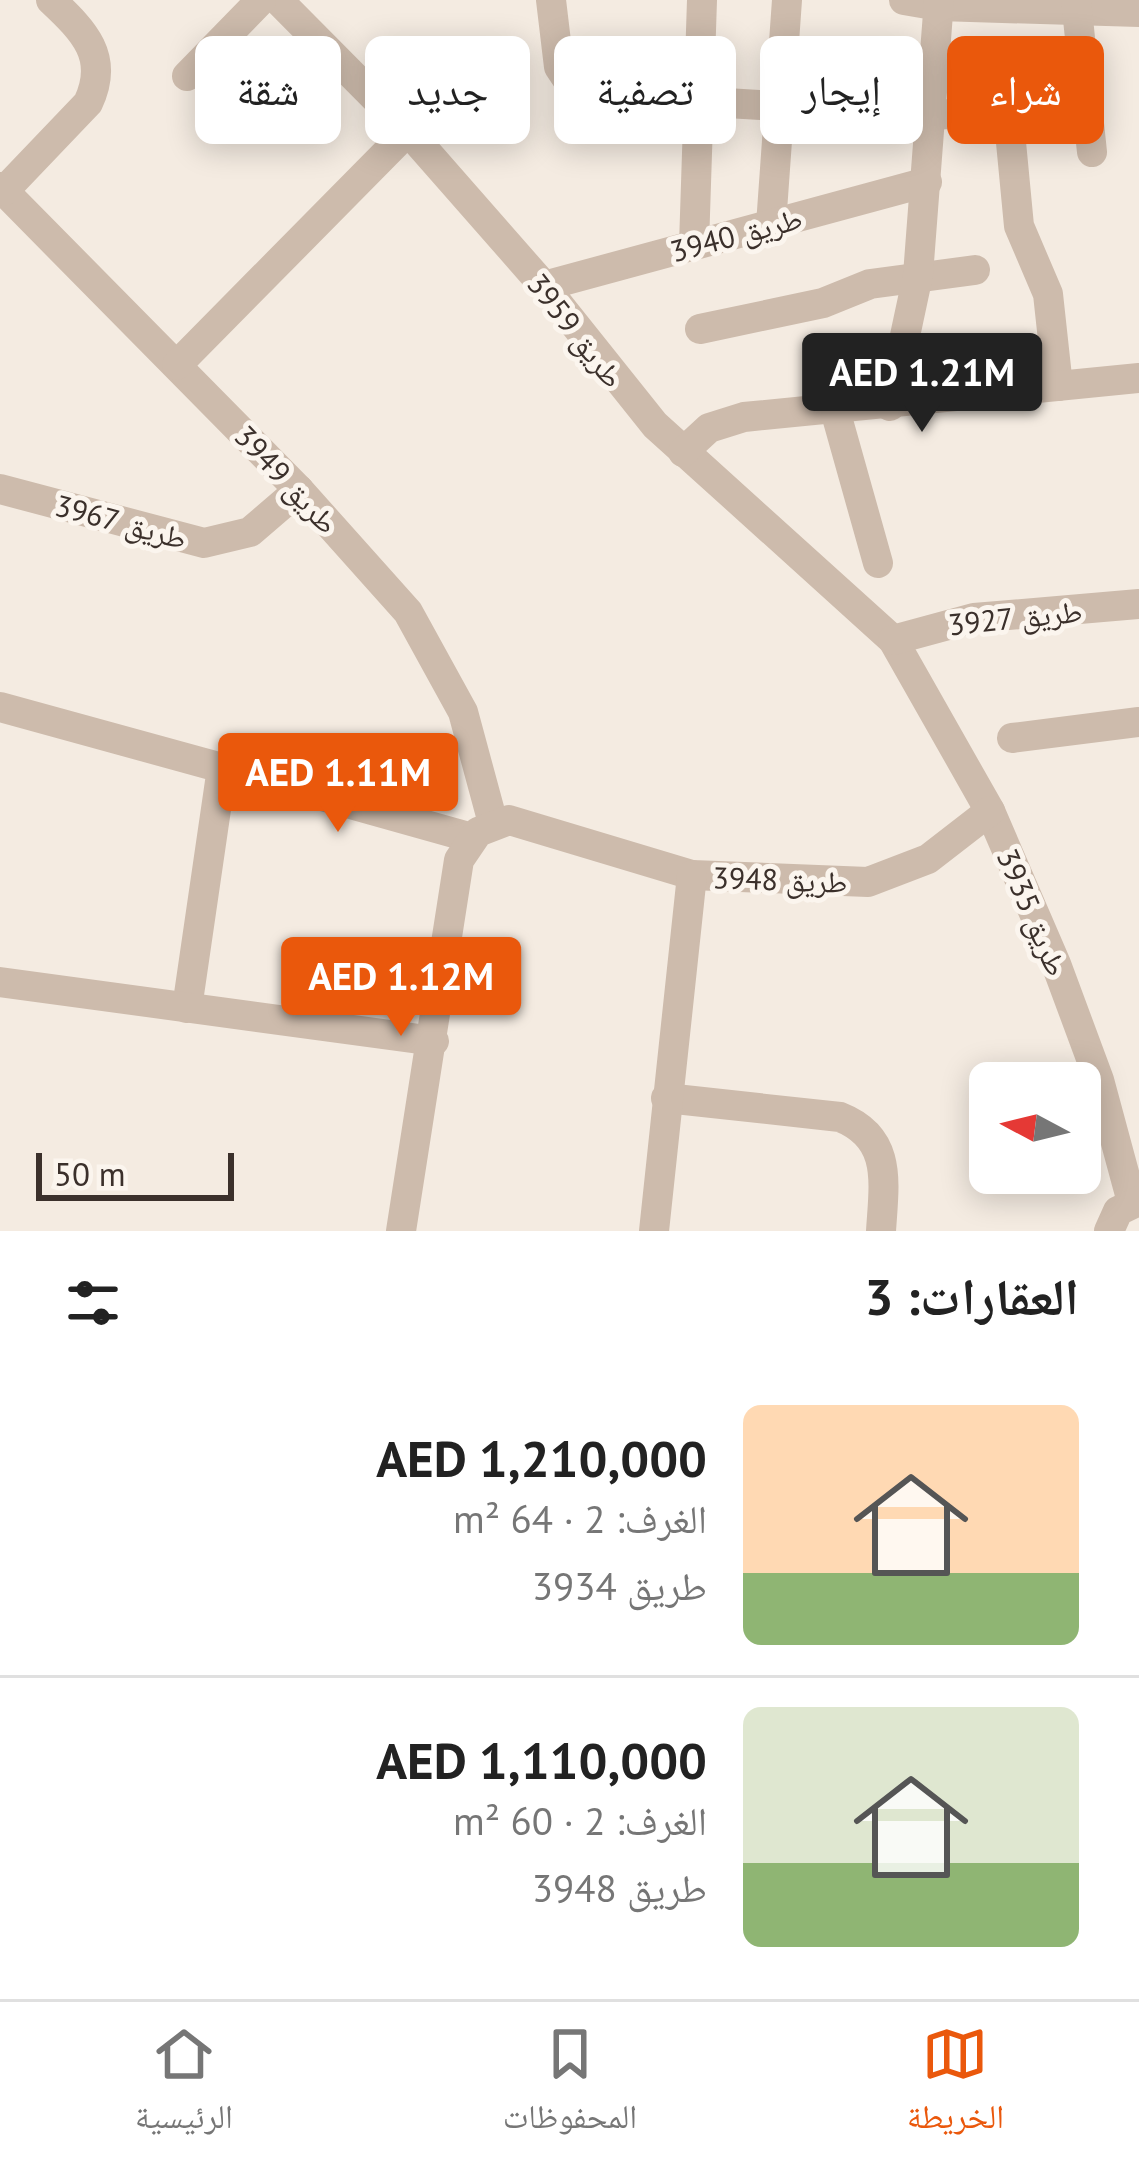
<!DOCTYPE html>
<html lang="ar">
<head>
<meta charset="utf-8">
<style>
	body { margin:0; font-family:"PT Sans","Noto Naskh Arabic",sans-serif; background:#f6f6f6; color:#222; direction:rtl; height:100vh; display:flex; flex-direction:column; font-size:45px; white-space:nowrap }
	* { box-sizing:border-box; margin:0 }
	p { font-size:39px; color:#767676 }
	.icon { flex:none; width:66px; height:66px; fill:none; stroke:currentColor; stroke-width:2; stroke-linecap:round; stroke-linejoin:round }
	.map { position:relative; height:1231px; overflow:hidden; direction:ltr }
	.side { display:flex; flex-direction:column; background:#fff; flex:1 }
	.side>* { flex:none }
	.hud { position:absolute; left:36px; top:36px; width:1068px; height:108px; direction:rtl; display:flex; gap:24px }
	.needle { width:78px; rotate:277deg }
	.tools { position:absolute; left:969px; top:1062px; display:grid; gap:24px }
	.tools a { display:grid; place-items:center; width:132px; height:132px; border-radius:18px; background:#fff; box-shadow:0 6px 30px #0003; font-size:60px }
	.scale { position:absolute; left:36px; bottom:30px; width:198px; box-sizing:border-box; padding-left:12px; border:6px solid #3b302b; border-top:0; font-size:33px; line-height:42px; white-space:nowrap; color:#3b302b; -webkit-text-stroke:9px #fbf5ee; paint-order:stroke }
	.price { position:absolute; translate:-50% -102px; padding:0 27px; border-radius:12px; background:#ea580c; color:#fff; font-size:39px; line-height:78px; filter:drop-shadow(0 3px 6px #0008) }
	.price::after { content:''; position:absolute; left:50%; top:72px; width:36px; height:27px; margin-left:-18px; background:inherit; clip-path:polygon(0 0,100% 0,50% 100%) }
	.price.active { background:#222; color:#fff }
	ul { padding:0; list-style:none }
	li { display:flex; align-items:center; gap:36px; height:300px; padding:0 60px }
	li+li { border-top:3px solid #e0e0e0 }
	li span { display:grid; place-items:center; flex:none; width:336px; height:240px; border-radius:18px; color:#555 }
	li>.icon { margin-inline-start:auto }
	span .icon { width:144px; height:144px; fill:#fffc; stroke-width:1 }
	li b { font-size:51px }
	h2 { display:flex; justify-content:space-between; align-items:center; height:144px; padding:0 60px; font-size:51px }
	.tag { padding:0 42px; border-radius:18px; background:#fff; box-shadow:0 6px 30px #0003; font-size:42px; line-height:108px }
	.tag.active { background:#ea580c; color:#fff }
	.tab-bar { display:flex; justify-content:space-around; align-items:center; height:168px; border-top:3px solid #e0e0e0; background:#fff; font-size:33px; color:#767676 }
	.tab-bar a { display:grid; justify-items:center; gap:6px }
	.tab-bar .active { color:#ea580c }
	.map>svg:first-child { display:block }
</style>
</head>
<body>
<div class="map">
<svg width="1139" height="1231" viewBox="0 0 1139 1231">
	<rect width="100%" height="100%" fill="#f4ebe1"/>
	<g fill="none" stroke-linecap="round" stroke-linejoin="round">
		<g stroke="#cdbbac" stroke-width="30">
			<polyline points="278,0 408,131 544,286 655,425 893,640 990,811 1056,964 1099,1080 1132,1202"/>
			<polyline points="551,0 559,67 577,94 929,115 1086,108"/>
			<polyline points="904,0 939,6 1139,12"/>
			<polyline points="1076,0 1092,152"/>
			<polyline points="187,76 261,0"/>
			<polyline points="1008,111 1019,226 1048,294 1058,386"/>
			<polyline points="0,187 299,490 408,612 463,712 493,823"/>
			<path d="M4,191L88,103C110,57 84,31 51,0"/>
			<polyline points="771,225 787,0"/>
			<polyline points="694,245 702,0"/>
			<polyline points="544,286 927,182"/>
			<polyline points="700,329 823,303 870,284 975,270"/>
			<polyline points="177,365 408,131"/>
			<polyline points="890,406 918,275 939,0"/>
			<polyline points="835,410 878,563"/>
			<polyline points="683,452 709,428 744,417 1139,378"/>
			<polyline points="0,489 204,543 250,532 299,490"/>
			<polyline points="893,640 974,618 1139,604"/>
			<polyline points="0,707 222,768 187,1008"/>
			<polyline points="1012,738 1139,722"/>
			<polyline points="222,768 472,838"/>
			<polyline points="0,982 434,1041"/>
			<path d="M666,1098L840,1117C893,1138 884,1183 881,1231"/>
			<polyline points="401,1231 459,860 478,832 509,820 692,875 868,882 928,859 990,811"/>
			<polyline points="654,1231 692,875"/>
			<polyline points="1109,1231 1118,1211 1139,1201"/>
		</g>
	</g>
	<g text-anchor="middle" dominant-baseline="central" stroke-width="10" stroke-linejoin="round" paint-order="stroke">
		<g font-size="30" fill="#3b302b" stroke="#fbf5ee">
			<text transform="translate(736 234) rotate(-15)">طريق 3940</text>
			<text transform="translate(576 330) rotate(52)">طريق 3959</text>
			<text transform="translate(287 479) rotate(47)">طريق 3949</text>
			<text transform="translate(121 521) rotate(15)">طريق 3967</text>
			<text transform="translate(1015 617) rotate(-6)">طريق 3927</text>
			<text transform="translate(780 879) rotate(2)">طريق 3948</text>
			<text transform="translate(1033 912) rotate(67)">طريق 3935</text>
		</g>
	</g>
</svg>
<div class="tools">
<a><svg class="needle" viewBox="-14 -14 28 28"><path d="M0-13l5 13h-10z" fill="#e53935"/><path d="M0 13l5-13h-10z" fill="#767676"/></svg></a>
</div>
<div class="scale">50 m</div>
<b class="price active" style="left:922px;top:435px">AED 1.21M</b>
<b class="price" style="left:338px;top:835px">AED 1.11M</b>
<b class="price" style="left:401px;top:1039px">AED 1.12M</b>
<div class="hud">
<a class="tag active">شراء</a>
<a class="tag">إيجار</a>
<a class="tag">تصفية</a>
<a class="tag">جديد</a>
<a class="tag">شقة</a>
</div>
</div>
<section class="side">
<h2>العقارات: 3<svg class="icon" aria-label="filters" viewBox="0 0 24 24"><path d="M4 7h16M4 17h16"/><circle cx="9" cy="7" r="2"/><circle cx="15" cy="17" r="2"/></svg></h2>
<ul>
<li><span style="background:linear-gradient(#ffd9b3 70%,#8fb573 0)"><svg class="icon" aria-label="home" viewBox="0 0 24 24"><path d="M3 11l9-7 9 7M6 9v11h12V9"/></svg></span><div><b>AED 1,210,000</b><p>الغرف: 2 · 64 m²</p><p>طريق 3934</p></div></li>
<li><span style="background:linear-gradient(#dfe7d0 65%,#8fb573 0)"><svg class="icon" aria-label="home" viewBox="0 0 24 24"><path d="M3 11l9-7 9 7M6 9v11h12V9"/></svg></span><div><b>AED 1,110,000</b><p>الغرف: 2 · 60 m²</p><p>طريق 3948</p></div></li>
</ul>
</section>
<nav class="tab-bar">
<a class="active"><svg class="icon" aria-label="map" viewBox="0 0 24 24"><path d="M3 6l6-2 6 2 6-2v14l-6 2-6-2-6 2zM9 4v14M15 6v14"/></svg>الخريطة</a>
<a><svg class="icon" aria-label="saved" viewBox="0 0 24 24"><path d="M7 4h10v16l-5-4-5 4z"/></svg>المحفوظات</a>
<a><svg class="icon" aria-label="home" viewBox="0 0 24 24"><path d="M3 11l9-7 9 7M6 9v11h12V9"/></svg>الرئيسية</a>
</nav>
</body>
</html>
